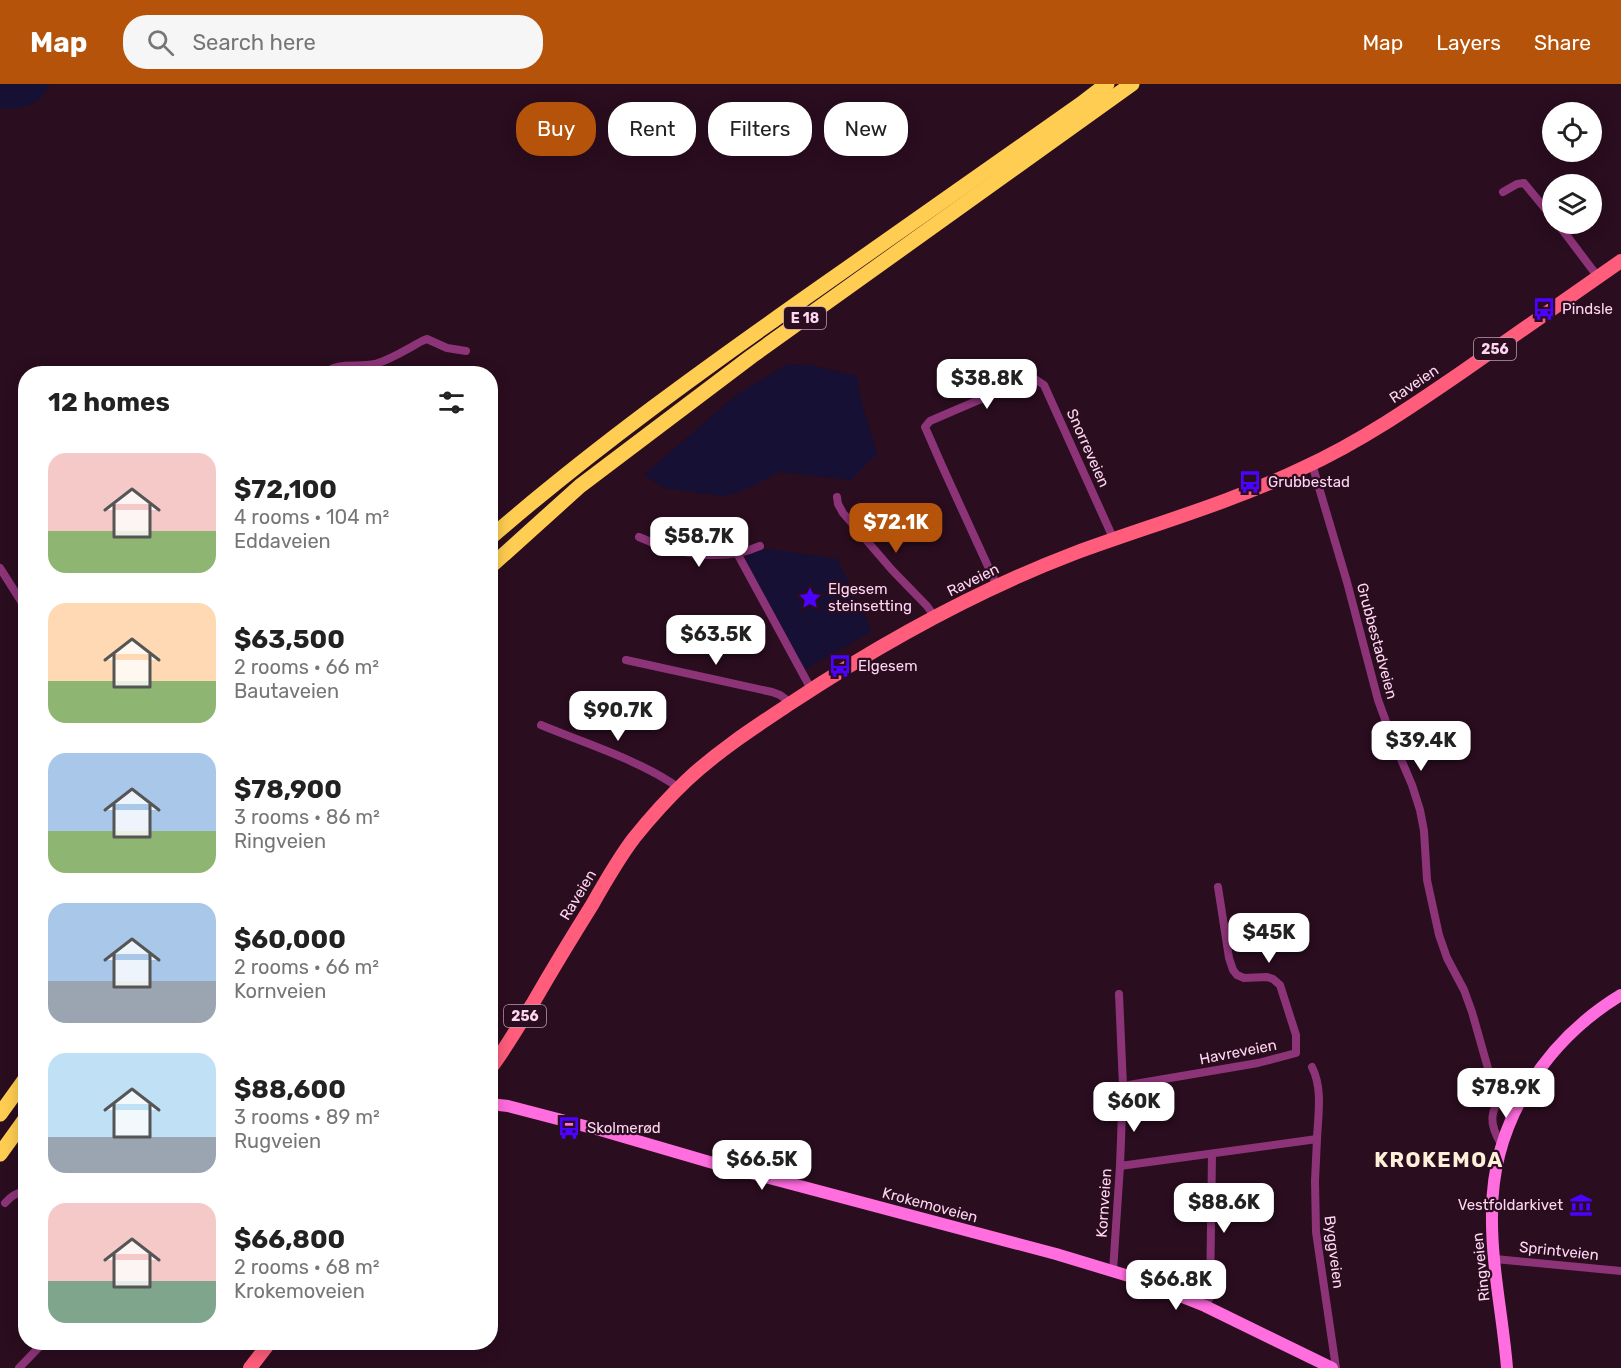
<!DOCTYPE html>
<html lang="en">
<head>
<meta charset="utf-8">
<style>
	body { margin:0; font-family:Rubik,sans-serif; background:#f6f6f6; color:#222; height:100vh; display:flex; flex-direction:column; font-size:22px; white-space:nowrap }
	* { box-sizing:border-box; margin:0 }
	p { font-size:20px; color:#767676 }
	.icon { flex:none; width:33px; height:33px; fill:none; stroke:currentColor; stroke-width:2; stroke-linecap:round; stroke-linejoin:round }
	.map { position:relative; flex:1; overflow:hidden }
	.sheet { position:absolute; left:18px; top:282px; width:480px; height:984px; display:flex; flex-direction:column; background:#fff; border-radius:24px; box-shadow:0 3px 15px #0003 }
	.sheet>* { flex:none }
	.top-card { position:absolute; left:516px; top:18px; width:570px; height:54px; display:flex; gap:12px }
	.fabs { position:absolute; left:1542px; top:18px; display:grid; gap:12px }
	.fabs a { display:grid; place-items:center; width:60px; height:60px; border-radius:50%; background:#fff; box-shadow:0 3px 15px #0003; font-size:30px }
	.price { position:absolute; translate:-50% -51px; padding:0 14px; border-radius:12px; background:#fff; color:#222; font-size:20px; line-height:39px; filter:drop-shadow(0 2px 3px #0008) }
	.price::after { content:''; position:absolute; left:50%; top:36px; width:18px; height:14px; margin-left:-9px; background:inherit; clip-path:polygon(0 0,100% 0,50% 100%) }
	.price.on { background:#b45309; color:#fff }
	ul { padding:0; list-style:none }
	li { display:flex; align-items:center; gap:18px; height:150px; padding:0 30px }
	li span { display:grid; place-items:center; flex:none; width:168px; height:120px; border-radius:18px; color:#555 }
	li>.icon { margin-inline-start:auto }
	span .icon { width:72px; height:72px; fill:#fffc; stroke-width:1 }
	li b { font-size:26px }
	h2 { display:flex; justify-content:space-between; align-items:center; height:72px; padding:0 30px; font-size:26px }
	.pill { padding:0 21px; border-radius:24px; background:#fff; box-shadow:0 3px 15px #0003; font-size:21px; line-height:54px }
	.pill.on { background:#b45309; color:#fff }
	header { display:flex; align-items:center; gap:36px; box-sizing:border-box; height:84px; padding:0 30px; background:#b45309; color:#fff }
	header strong { font-size:28px }
	nav { display:flex; gap:33px; margin-inline-start:auto; font-size:21px }
	.search { width:420px; height:54px; background:#f6f6f6; display:flex; align-items:center; gap:15px; box-sizing:border-box; padding:0 21px; border-radius:24px; color:#767676; font-size:22px }
	.map>svg:first-child { display:block }
</style>
</head>
<body>
<header>
<strong>Map</strong>
<div class="search"><svg class="icon" aria-label="search" viewBox="0 0 24 24"><circle cx="10" cy="10" r="6"/><path d="M15 15l6 6"/></svg>Search here</div>
<nav><a>Map</a><a>Layers</a><a>Share</a></nav>
</header>
<div class="map">
<svg width="1621" height="1284" viewBox="0 0 1621 1284">
	<rect width="100%" height="100%" fill="#2a0d1f"/>
	<g fill="#151034">
		<path d="M0,0H50C38,22 24,26 0,24Z"/>
		<polygon points="788,280 810,281 857,292 861,316 877,370 851,396 780,388 738,409 723,412 664,404 644,391 736,311"/>
		<polygon points="769,465 837,475 872,547 804,586 747,481 746,474 751,469"/>
	</g>
	<g fill="none" stroke-linecap="round" stroke-linejoin="round">
		<g stroke="#8d3479" stroke-width="8">
			<polyline points="1503,108 1517,100 1524,99 1552,133"/>
			<polyline points="1558,140 1598,193"/>
			<path d="M324,290C337,277 358,284 375,280C392,275 407,265 422,257L427,255L447,264L466,267"/>
			<polyline points="1312,380 1347,498 1378,616 1392,654 1412,701 1420,726 1424,747 1427,796 1439,851 1447,874 1464,906 1472,928 1491,995 1496,1003 1520,1017"/>
			<polyline points="837,413 838,420 843,429 892,486 927,522 935,533"/>
			<path d="M639,453C676,470 721,479 760,462"/>
			<polyline points="737,469 811,605"/>
			<polyline points="0,484 26,525"/>
			<polyline points="997,502 943,384 925,343 930,337 1025,296 1035,295 1044,301 1114,456"/>
			<polyline points="626,576 772,608 780,611 791,619"/>
			<path d="M541,641C584,659 642,677 679,704"/>
			<polyline points="1123,1002 1258,979 1296,969 1296,951 1280,901 1273,895 1267,893 1244,894 1237,891 1233,886 1229,874 1218,803"/>
			<polyline points="1317,1055 1315,1097 1316,1148 1336,1284"/>
			<path d="M1501,1060C1489,1040 1489,1027 1504,1009"/>
			<path d="M1120,1082L1317,1055C1318,1031 1323,1005 1312,983"/>
			<path d="M5,1119C11,1112 16,1109 26,1107"/>
			<polyline points="1495,1175 1621,1187"/>
			<polyline points="1113,1187 1120,1082 1123,1002 1119,910"/>
			<polyline points="1205,1222 1210,1213 1212,1070"/>
			<polyline points="19,1284 44,1258"/>
		</g>
		<g stroke="#ff6ddf" stroke-width="12">
			<polyline points="490,1020 508,1022 600,1046 713,1079 1056,1170 1132,1193 1205,1222 1332,1284"/>
			<path d="M1507,1284C1503,1233 1491,1181 1492,1129C1492,1038 1545,957 1621,911"/>
		</g>
		<g stroke="#ff5d7b" stroke-width="14">
			<path d="M490,985C506,964 519,941 533,919C552,886 572,853 592,821C605,798 618,775 634,754C650,734 668,714 687,696C719,666 755,643 791,619C880,560 975,507 1075,469C1151,441 1230,419 1303,384C1360,358 1411,323 1462,288C1515,251 1568,214 1621,177"/>
			<polyline points="250,1284 270,1258"/>
		</g>
		<g stroke="#ffcd51" stroke-width="15">
			<path d="M490,454C595,363 708,282 822,202C908,141 995,81 1081,20L1107,0"/>
			<polyline points="490,483 580,402 752,272 1132,0"/>
			<polyline points="0,1030 26,994"/>
			<polyline points="0,1070 26,1034"/>
		</g>
	</g>
	<defs>
		<g id="bus-bare" transform="scale(1.8)"><path d="M-5-6H5V4H4V6H2V4H-2V6H-4V4H-5ZM-3.5-4V0h7V-4ZM-3.5 1.2v1.5H-2V1.2ZM2 1.2v1.5H3.5V1.2Z" fill="#4c02ff" stroke="#2a0d1f" stroke-width="2.5" paint-order="stroke"/></g>
		<g id="sight-bare" transform="scale(1.8)"><path d="M0-6L1.8-2.2L6-1.7L2.9 1.2L3.7 5.4L0 3.3L-3.7 5.4L-2.9 1.2L-6-1.7L-1.8-2.2Z" fill="#4c02ff" stroke="#2a0d1f" stroke-width="2.5" paint-order="stroke"/></g>
		<g id="museum-bare" transform="scale(1.8)"><path d="M0-6L6-3V-2H-6V-3ZM-5-1h2V3h-2ZM-1-1h2V3h-2ZM3-1h2V3H3ZM-6 4H6V6H-6Z" fill="#4c02ff" stroke="#2a0d1f" stroke-width="2.5" paint-order="stroke"/></g>
	</defs>
	<g fill-rule="evenodd">
		<use href="#bus-bare" x="1544" y="225"/>
		<use href="#bus-bare" x="1250" y="398"/>
		<use href="#sight-bare" x="810" y="514"/>
		<use href="#bus-bare" x="840" y="582"/>
		<use href="#bus-bare" x="569" y="1044"/>
		<use href="#museum-bare" x="1581" y="1121"/>
	</g>
	<g text-anchor="middle" dominant-baseline="central" stroke-width="4.5" stroke-linejoin="round" paint-order="stroke">
		<g fill="#2a0d1f" stroke="#bf9ab3" stroke-width="1.5">
			<rect x="784" y="223" width="42" height="22" rx="4.5"/>
			<rect x="1474" y="254" width="42" height="22" rx="4.5"/>
			<rect x="504" y="921" width="42" height="22" rx="4.5"/>
		</g>
		<g font-size="14" font-weight="bold" fill="#ffd6f2">
			<text x="805" y="234">E 18</text>
			<text x="1495" y="265">256</text>
			<text x="525" y="932">256</text>
		</g>
		<g font-size="15" fill="#ffd6f2" stroke="#2a0d1f" text-anchor="start">
			<text x="1562" y="225">Pindsle</text>
			<text x="1268" y="398">Grubbestad</text>
			<text x="828" y="505">Elgesem<tspan x="828" dy="17">steinsetting</tspan></text>
			<text x="858" y="582">Elgesem</text>
			<text x="587" y="1044">Skolmerød</text>
			<text x="1563" y="1121" text-anchor="end">Vestfoldarkivet</text>
		</g>
		<g font-size="15" fill="#ffd6f2" stroke="#2a0d1f">
			<text transform="translate(1414 300) rotate(-34)">Raveien</text>
			<text transform="translate(1088 364) rotate(66)">Snorreveien</text>
			<text transform="translate(973 496) rotate(-26)">Raveien</text>
			<text transform="translate(1377 557) rotate(75)">Grubbestadveien</text>
			<text transform="translate(578 811) rotate(-59)">Raveien</text>
			<text transform="translate(1238 968) rotate(-11)">Havreveien</text>
			<text transform="translate(1104 1119) rotate(-86)">Kornveien</text>
			<text transform="translate(930 1121) rotate(15)">Krokemoveien</text>
			<text transform="translate(1559 1167) rotate(6)">Sprintveien</text>
			<text transform="translate(1334 1168) rotate(83)">Byggveien</text>
			<text transform="translate(1481 1183) rotate(-96)">Ringveien</text>
		</g>
		<g font-size="21" font-weight="bold" letter-spacing="1.5" fill="#ffeed8" stroke="#2a0d1f">
			<text x="1439" y="1075">KROKEMOA</text>
		</g>
	</g>
</svg>
<div class="fabs">
<a><svg class="icon" aria-label="locate" viewBox="0 0 24 24"><circle cx="12" cy="12" r="6"/><path d="M12 2v4M12 18v4M2 12h4M18 12h4"/></svg></a>
<a><svg class="icon" aria-label="layers" viewBox="0 0 24 24"><path d="M12 4l9 5-9 5-9-5zM3 14l9 5 9-5"/></svg></a>
</div>
<b class="price" style="left:987px;top:326px">$38.8K</b>
<b class="price on" style="left:896px;top:470px">$72.1K</b>
<b class="price" style="left:699px;top:484px">$58.7K</b>
<b class="price" style="left:716px;top:582px">$63.5K</b>
<b class="price" style="left:618px;top:658px">$90.7K</b>
<b class="price" style="left:1421px;top:688px">$39.4K</b>
<b class="price" style="left:1269px;top:880px">$45K</b>
<b class="price" style="left:1506px;top:1035px">$78.9K</b>
<b class="price" style="left:1134px;top:1049px">$60K</b>
<b class="price" style="left:762px;top:1107px">$66.5K</b>
<b class="price" style="left:1224px;top:1150px">$88.6K</b>
<b class="price" style="left:1176px;top:1227px">$66.8K</b>
<div class="top-card">
<a class="pill on">Buy</a>
<a class="pill">Rent</a>
<a class="pill">Filters</a>
<a class="pill">New</a>
</div>
<section class="sheet">
<h2>12 homes<svg class="icon" aria-label="filters" viewBox="0 0 24 24"><path d="M4 7h16M4 17h16"/><circle cx="9" cy="7" r="2"/><circle cx="15" cy="17" r="2"/></svg></h2>
<ul>
<li><span style="background:linear-gradient(#f6c9c9 65%,#8fb573 0)"><svg class="icon" aria-label="home" viewBox="0 0 24 24"><path d="M3 11l9-7 9 7M6 9v11h12V9"/></svg></span><div><b>$72,100</b><p>4 rooms · 104 m²</p><p>Eddaveien</p></div></li>
<li><span style="background:linear-gradient(#ffd9b3 65%,#8fb573 0)"><svg class="icon" aria-label="home" viewBox="0 0 24 24"><path d="M3 11l9-7 9 7M6 9v11h12V9"/></svg></span><div><b>$63,500</b><p>2 rooms · 66 m²</p><p>Bautaveien</p></div></li>
<li><span style="background:linear-gradient(#a9c7e8 65%,#8fb573 0)"><svg class="icon" aria-label="home" viewBox="0 0 24 24"><path d="M3 11l9-7 9 7M6 9v11h12V9"/></svg></span><div><b>$78,900</b><p>3 rooms · 86 m²</p><p>Ringveien</p></div></li>
<li><span style="background:linear-gradient(#a9c7e8 65%,#9aa5b1 0)"><svg class="icon" aria-label="home" viewBox="0 0 24 24"><path d="M3 11l9-7 9 7M6 9v11h12V9"/></svg></span><div><b>$60,000</b><p>2 rooms · 66 m²</p><p>Kornveien</p></div></li>
<li><span style="background:linear-gradient(#bfe0f5 70%,#9aa5b1 0)"><svg class="icon" aria-label="home" viewBox="0 0 24 24"><path d="M3 11l9-7 9 7M6 9v11h12V9"/></svg></span><div><b>$88,600</b><p>3 rooms · 89 m²</p><p>Rugveien</p></div></li>
<li><span style="background:linear-gradient(#f6c9c9 65%,#7fa58c 0)"><svg class="icon" aria-label="home" viewBox="0 0 24 24"><path d="M3 11l9-7 9 7M6 9v11h12V9"/></svg></span><div><b>$66,800</b><p>2 rooms · 68 m²</p><p>Krokemoveien</p></div></li>
</ul>
</section>
</div>
</body>
</html>
